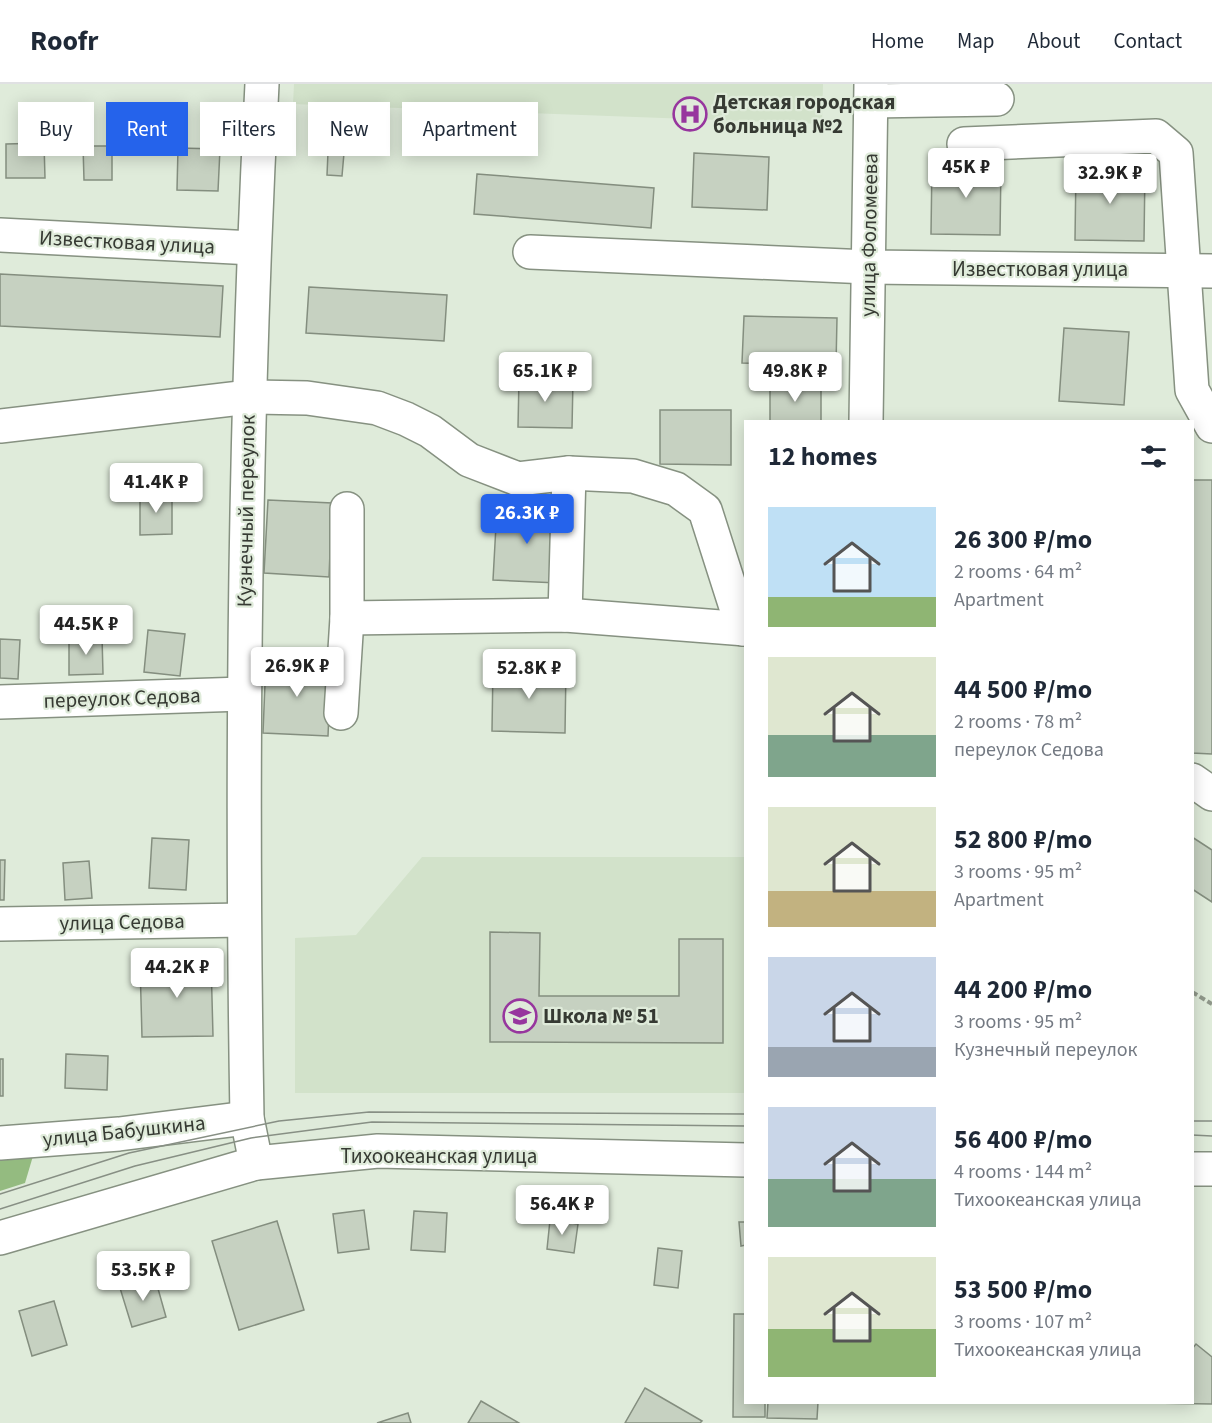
<!DOCTYPE html>
<html lang="en">
<head>
<meta charset="utf-8">
<style>
	body { margin:0; font-family:"Source Sans 3",sans-serif; background:#f2f2f3; color:#1f2937; height:100vh; display:flex; flex-direction:column; font-size:22px; white-space:nowrap }
	* { box-sizing:border-box; margin:0 }
	p { font-size:20px; color:#747a83 }
	.icon { flex:none; width:33px; height:33px; fill:none; stroke:currentColor; stroke-width:2; stroke-linecap:round; stroke-linejoin:round }
	.map { position:relative; flex:1; overflow:hidden }
	.sheet { position:absolute; left:744px; top:336px; width:450px; height:984px; display:flex; flex-direction:column; background:#fff; border-radius:0px; box-shadow:0 3px 15px #0003 }
	.sheet>* { flex:none }
	.banner { position:absolute; left:18px; top:18px; width:570px; height:54px; display:flex; gap:12px }
	.price { position:absolute; translate:-50% -51px; padding:0 14px; border-radius:6px; background:#fff; color:#222; font-size:20px; line-height:39px; filter:drop-shadow(0 2px 3px #0008) }
	.price::after { content:''; position:absolute; left:50%; top:36px; width:18px; height:14px; margin-left:-9px; background:inherit; clip-path:polygon(0 0,100% 0,50% 100%) }
	.price.current { background:#2563eb; color:#fff }
	ul { padding:0; list-style:none }
	li { display:flex; align-items:center; gap:18px; height:150px; padding:0 24px }
	li span { display:grid; place-items:center; flex:none; width:168px; height:120px; border-radius:0px; color:#555 }
	li>.icon { margin-inline-start:auto }
	span .icon { width:72px; height:72px; fill:#fffc; stroke-width:1 }
	li b { font-size:26px }
	h2 { display:flex; justify-content:space-between; align-items:center; height:72px; padding:0 24px; font-size:26px }
	.chip { padding:0 21px; border-radius:0px; background:#fff; box-shadow:0 3px 15px #0003; font-size:21px; line-height:54px }
	.chip.current { background:#2563eb; color:#fff }
	header { display:flex; align-items:center; gap:36px; box-sizing:border-box; height:84px; padding:0 30px; background:#fff; border-bottom:2px solid #e0e1e3 }
	header strong { font-size:28px }
	nav { display:flex; gap:33px; margin-inline-start:auto; font-size:21px }
	.map>svg:first-child { display:block }
</style>
</head>
<body>
<header>
<strong>Roofr</strong>
<nav><a>Home</a><a>Map</a><a>About</a><a>Contact</a></nav>
</header>
<div class="map">
<svg width="1212" height="1339" viewBox="0 0 1212 1339">
	<rect width="100%" height="100%" fill="#dfebda"/>
	<g fill="#d2e2ca">
		<polygon points="294,0 823,0 822,40 293,20"/>
		<polygon points="422,773 745,773 745,1009 295,1009 295,854 356,851"/>
	</g>
	<polygon fill="#94bb80" points="0,1067 33,1072 25,1099 0,1107"/>
	<g fill="#c6d1c1" stroke="#848e7f" stroke-width="1.5">
		<polygon points="44,59 45,94 6,94 6,60"/>
		<polygon points="83,62 112,62 112,96 84,96"/>
		<polygon points="178,64 220,65 218,107 177,106"/>
		<polygon points="328,68 344,69 342,92 327,91"/>
		<polygon points="694,69 769,73 767,126 692,123"/>
		<polygon points="932,79 1001,80 1000,151 931,150"/>
		<polygon points="1076,85 1145,86 1144,157 1075,156"/>
		<polygon points="477,90 654,104 651,144 474,130"/>
		<polygon points="0,190 223,202 220,253 0,242"/>
		<polygon points="309,203 447,211 444,257 306,249"/>
		<polygon points="744,232 837,234 836,281 742,279"/>
		<polygon points="1064,244 1129,248 1124,321 1059,317"/>
		<polygon points="519,294 573,296 572,344 518,343"/>
		<polygon points="770,299 821,300 821,338 770,338"/>
		<polygon points="660,326 731,326 731,381 660,380"/>
		<polygon points="1192,396 1212,396 1212,670 1192,669"/>
		<polygon points="140,410 172,410 172,450 140,451"/>
		<polygon points="268,416 332,419 329,493 264,489"/>
		<polygon points="497,423 561,426 558,499 493,496"/>
		<polygon points="148,546 185,550 180,592 144,588"/>
		<polygon points="102,552 103,590 69,591 69,553"/>
		<polygon points="0,555 20,556 18,595 0,594"/>
		<polygon points="266,575 331,578 328,652 263,649"/>
		<polygon points="493,582 566,584 565,649 492,647"/>
		<polygon points="1192,753 1212,766 1212,818 1192,805"/>
		<polygon points="152,754 189,756 186,806 149,804"/>
		<polygon points="0,776 5,776 4,816 0,816"/>
		<polygon points="89,777 92,814 65,816 63,779"/>
		<polygon points="490,848 540,849 539,912 679,912 679,855 723,855 723,959 490,958"/>
		<polygon points="211,877 213,952 142,953 140,879"/>
		<polygon points="66,970 108,972 107,1006 65,1004"/>
		<rect x="0" y="975" width="3" height="37"/>
		<polygon points="364,1126 369,1165 338,1169 333,1130"/>
		<polygon points="414,1127 447,1129 445,1168 411,1166"/>
		<polygon points="550,1136 578,1140 574,1169 547,1165"/>
		<polygon points="277,1137 304,1226 239,1246 212,1157"/>
		<polygon points="739,1138 746,1138 746,1161 741,1162"/>
		<polygon points="658,1164 682,1167 678,1204 654,1201"/>
		<polygon points="155,1194 166,1233 132,1243 120,1204"/>
		<polygon points="54,1217 67,1261 32,1272 19,1227"/>
		<polygon points="734,1230 746,1230 746,1318 765,1318 765,1333 733,1333"/>
		<polygon points="1196,1260 1212,1273 1212,1320 1148,1319 1192,1318 1192,1265"/>
		<polygon points="645,1304 702,1337 700,1339 625,1339"/>
		<polygon points="481,1317 519,1339 468,1339"/>
		<polygon points="768,1318 818,1318 817,1335 767,1334"/>
		<polygon points="408,1329 411,1339 377,1339"/>
	</g>
	<g fill="none" stroke-linecap="round" stroke-linejoin="round">
		<g stroke="#869181" stroke-width="36">
			<g id="minor">
				<polyline points="871,17 997,15"/>
				<polyline points="964,60 1156,52 1176,69 1192,306 1212,342"/>
				<polyline points="0,151 253,164"/>
				<polyline points="530,168 868,183 1212,187"/>
				<polyline points="866,338 871,0"/>
				<polyline points="0,342 249,313 307,314 377,324 406,335 430,347 469,376 518,395 569,389 633,392 676,405 705,426 743,545"/>
				<polyline points="565,531 569,389"/>
				<polyline points="347,534 565,531 746,545"/>
				<polyline points="0,618 243,610"/>
				<polyline points="341,629 347,534 347,425"/>
				<polyline points="1192,696 1212,710"/>
				<polyline points="0,840 244,836"/>
				<polyline points="0,1059 119,1050 247,1034"/>
				<path d="M256,1079L247,1034C241,689 244,345 262,0"/>
			</g>
		</g>
		<g stroke="#869181" stroke-width="36">
			<g id="major">
				<polyline points="1192,1085 1212,1085"/>
				<polyline points="0,1154 256,1079 378,1067 746,1076"/>
			</g>
		</g>
		<polyline stroke="#8f978a" stroke-width="4" stroke-dasharray="6 3" stroke-linecap="butt" points="1192,908 1212,920"/>
		<use href="#minor" stroke="#fff" stroke-width="33"/>
		<use href="#major" stroke="#fff" stroke-width="33"/>
		<g stroke="#878f84" stroke-width="1.5">
			<polyline points="1192,1037 1212,1037"/>
			<polyline points="1192,1051 1212,1052"/>
			<polyline points="0,1110 129,1069 279,1037 369,1028 746,1030"/>
			<polyline points="0,1125 135,1082 251,1054 372,1038 746,1042"/>
		</g>
	</g>
	<defs>
		<g id="hospital-ring" transform="scale(1.725)"><circle r="9.5" fill="#dfebda" stroke="#97369e" stroke-width="1.5"/><path d="M-5-5h3v3.5h4V-5h3V5h-3V1.5h-4V5h-3Z" fill="#97369e"/></g>
		<g id="school-ring" transform="scale(1.725)"><circle r="9.5" fill="#dfebda" stroke="#97369e" stroke-width="1.5"/><path d="M0-5L7-2L0 1L-7-2ZM-4 1L0 2.5L4 1V4Q0 6-4 4Z" fill="#97369e"/></g>
	</defs>
	<g fill-rule="evenodd">
		<use href="#hospital-ring" x="690" y="30"/>
		<use href="#school-ring" x="520" y="932"/>
	</g>
	<g text-anchor="middle" dominant-baseline="central" stroke-width="4.5" stroke-linejoin="round" paint-order="stroke">
		<g font-size="21" font-weight="bold" fill="#363a33" stroke="#dfebda" text-anchor="start">
			<text x="713" y="18">Детская городская<tspan x="713" dy="24">больница №2</tspan></text>
			<text x="543" y="932">Школа № 51</text>
		</g>
		<g font-size="21" fill="#363a33" stroke="#dfebda">
			<text transform="translate(869 151) rotate(-89)">улица Фоломеева</text>
			<text transform="translate(127 158) rotate(3)">Известковая улица</text>
			<text x="1040" y="185">Известковая улица</text>
			<text transform="translate(246 427) rotate(-89)">Кузнечный переулок</text>
			<text transform="translate(122 614) rotate(-2)">переулок Седова</text>
			<text transform="translate(122 838) rotate(-1)">улица Седова</text>
			<text transform="translate(124 1047) rotate(-6)">улица Бабушкина</text>
			<text x="439" y="1072">Тихоокеанская улица</text>
		</g>
	</g>
</svg>
<b class="price" style="left:966px;top:115px">45K ₽</b>
<b class="price" style="left:1110px;top:121px">32.9K ₽</b>
<b class="price" style="left:545px;top:319px">65.1K ₽</b>
<b class="price" style="left:795px;top:319px">49.8K ₽</b>
<b class="price" style="left:156px;top:430px">41.4K ₽</b>
<b class="price current" style="left:527px;top:461px">26.3K ₽</b>
<b class="price" style="left:86px;top:572px">44.5K ₽</b>
<b class="price" style="left:297px;top:614px">26.9K ₽</b>
<b class="price" style="left:529px;top:616px">52.8K ₽</b>
<b class="price" style="left:177px;top:915px">44.2K ₽</b>
<b class="price" style="left:562px;top:1152px">56.4K ₽</b>
<b class="price" style="left:143px;top:1218px">53.5K ₽</b>
<div class="banner">
<a class="chip">Buy</a>
<a class="chip current">Rent</a>
<a class="chip">Filters</a>
<a class="chip">New</a>
<a class="chip">Apartment</a>
</div>
<section class="sheet">
<h2>12 homes<svg class="icon" aria-label="filters" viewBox="0 0 24 24"><path d="M4 7h16M4 17h16"/><circle cx="9" cy="7" r="2"/><circle cx="15" cy="17" r="2"/></svg></h2>
<ul>
<li><span style="background:linear-gradient(#bfe0f5 75%,#8fb573 0)"><svg class="icon" aria-label="home" viewBox="0 0 24 24"><path d="M3 11l9-7 9 7M6 9v11h12V9"/></svg></span><div><b>26 300 ₽/mo</b><p>2 rooms · 64 m²</p><p>Apartment</p></div></li>
<li><span style="background:linear-gradient(#dfe7d0 65%,#7fa58c 0)"><svg class="icon" aria-label="home" viewBox="0 0 24 24"><path d="M3 11l9-7 9 7M6 9v11h12V9"/></svg></span><div><b>44 500 ₽/mo</b><p>2 rooms · 78 m²</p><p>переулок Седова</p></div></li>
<li><span style="background:linear-gradient(#dfe7d0 70%,#c2b280 0)"><svg class="icon" aria-label="home" viewBox="0 0 24 24"><path d="M3 11l9-7 9 7M6 9v11h12V9"/></svg></span><div><b>52 800 ₽/mo</b><p>3 rooms · 95 m²</p><p>Apartment</p></div></li>
<li><span style="background:linear-gradient(#c9d6e8 75%,#9aa5b1 0)"><svg class="icon" aria-label="home" viewBox="0 0 24 24"><path d="M3 11l9-7 9 7M6 9v11h12V9"/></svg></span><div><b>44 200 ₽/mo</b><p>3 rooms · 95 m²</p><p>Кузнечный переулок</p></div></li>
<li><span style="background:linear-gradient(#c9d6e8 60%,#7fa58c 0)"><svg class="icon" aria-label="home" viewBox="0 0 24 24"><path d="M3 11l9-7 9 7M6 9v11h12V9"/></svg></span><div><b>56 400 ₽/mo</b><p>4 rooms · 144 m²</p><p>Тихоокеанская улица</p></div></li>
<li><span style="background:linear-gradient(#dfe7d0 60%,#8fb573 0)"><svg class="icon" aria-label="home" viewBox="0 0 24 24"><path d="M3 11l9-7 9 7M6 9v11h12V9"/></svg></span><div><b>53 500 ₽/mo</b><p>3 rooms · 107 m²</p><p>Тихоокеанская улица</p></div></li>
</ul>
</section>
</div>
</body>
</html>
